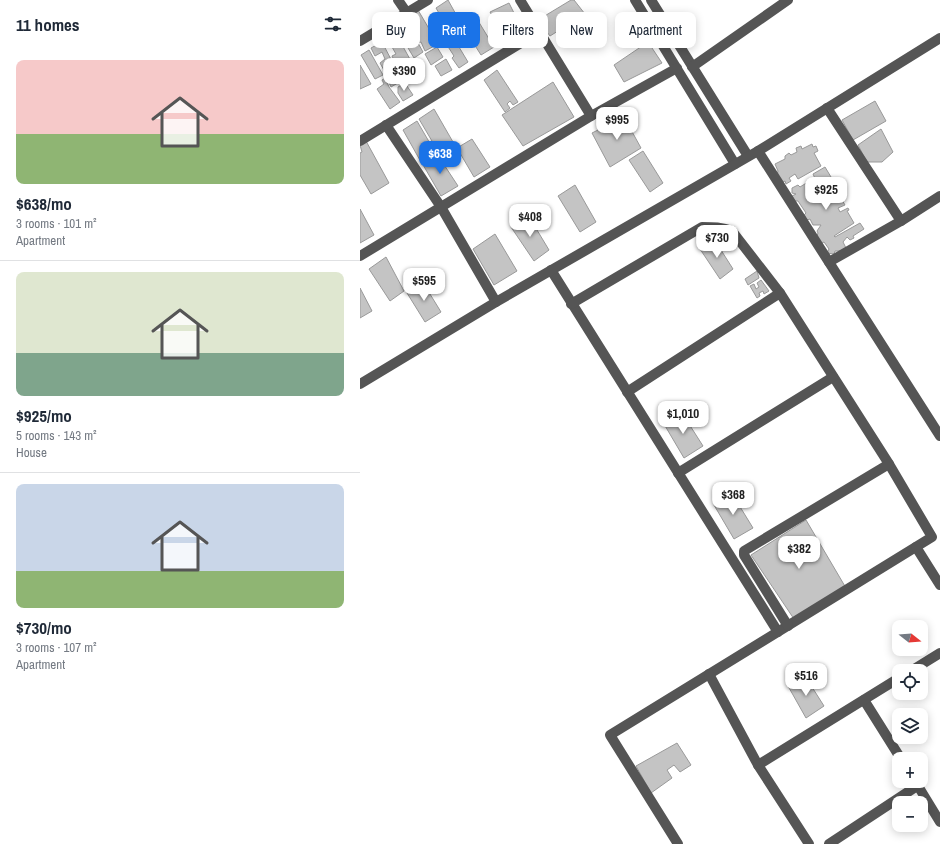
<!DOCTYPE html>
<html lang="en">
<head>
<meta charset="utf-8">
<style>
	body { margin:0; font-family:"Archivo Narrow",sans-serif; background:#f6f6f7; color:#1f2937; height:100vh; display:flex; flex-direction:column; font-size:15px; white-space:nowrap }
	* { box-sizing:border-box; margin:0 }
	p { font-size:13px; color:#747a83 }
	.icon { flex:none; width:22px; height:22px; fill:none; stroke:currentColor; stroke-width:2; stroke-linecap:round; stroke-linejoin:round }
	.map { position:relative; flex:1; overflow:hidden }
	.details { display:flex; flex-direction:column; background:#fff; width:360px }
	.details>* { flex:none }
	.guide { position:absolute; left:12px; top:12px; width:380px; height:36px; display:flex; gap:8px }
	.needle { width:26px; rotate:107deg }
	.fabs { position:absolute; left:532px; top:620px; display:grid; gap:8px }
	.fabs a { display:grid; place-items:center; width:36px; height:36px; border-radius:8px; background:#fff; box-shadow:0 2px 10px #0003; font-size:20px }
	.price { position:absolute; translate:-50% -34px; padding:0 9px; border-radius:8px; background:#fff; color:#222; font-size:13px; line-height:26px; filter:drop-shadow(0 1px 2px #0008) }
	.price::after { content:''; position:absolute; left:50%; top:24px; width:12px; height:9px; margin-left:-6px; background:inherit; clip-path:polygon(0 0,100% 0,50% 100%) }
	.price.active { background:#1a73e8; color:#fff }
	ul { padding:0; list-style:none }
	li { display:grid; align-content:center; gap:8px; height:212px; padding:0 16px }
	li+li { border-top:1px solid #e0e1e3 }
	li span { display:grid; place-items:center; height:124px; border-radius:8px; color:#555 }
	li>.icon { margin-inline-start:auto }
	span .icon { width:72px; height:72px; fill:#fffc; stroke-width:1 }
	li b { font-size:17px }
	h2 { display:flex; justify-content:space-between; align-items:center; height:48px; padding:0 16px; font-size:17px }
	.pill { padding:0 14px; border-radius:8px; background:#fff; box-shadow:0 2px 10px #0003; font-size:14px; line-height:36px }
	.pill.active { background:#1a73e8; color:#fff }
	main { display:flex; flex:1; min-height:0 }
	.map>svg:first-child { display:block }
</style>
</head>
<body>
<main>
<section class="details">
<h2>11 homes<svg class="icon" aria-label="filters" viewBox="0 0 24 24"><path d="M4 7h16M4 17h16"/><circle cx="9" cy="7" r="2"/><circle cx="15" cy="17" r="2"/></svg></h2>
<ul>
<li><span style="background:linear-gradient(#f6c9c9 60%,#8fb573 0)"><svg class="icon" aria-label="home" viewBox="0 0 24 24"><path d="M3 11l9-7 9 7M6 9v11h12V9"/></svg></span><div><b>$638/mo</b><p>3 rooms · 101 m²</p><p>Apartment</p></div></li>
<li><span style="background:linear-gradient(#dfe7d0 65%,#7fa58c 0)"><svg class="icon" aria-label="home" viewBox="0 0 24 24"><path d="M3 11l9-7 9 7M6 9v11h12V9"/></svg></span><div><b>$925/mo</b><p>5 rooms · 143 m²</p><p>House</p></div></li>
<li><span style="background:linear-gradient(#c9d6e8 70%,#8fb573 0)"><svg class="icon" aria-label="home" viewBox="0 0 24 24"><path d="M3 11l9-7 9 7M6 9v11h12V9"/></svg></span><div><b>$730/mo</b><p>3 rooms · 107 m²</p><p>Apartment</p></div></li>
</ul>
</section>
<div class="map">
<svg width="580" height="844" viewBox="0 0 580 844">
	<rect width="100%" height="100%" fill="#fff"/>
	<g fill="#c4c4c4" stroke="#999">
		<polygon points="88,0 103,27 91,34 76,8"/>
		<polygon points="211,0 214,0 225,14 190,36 178,20"/>
		<polygon points="149,3 162,29 145,38 130,12"/>
		<polygon points="58,10 78,44 65,51 61,42 58,43 63,52 54,58 35,26"/>
		<polygon points="117,19 134,47 121,55 104,28"/>
		<polygon points="36,34 51,61 38,68 32,56 36,54 28,40"/>
		<polygon points="93,37 108,62 99,68 92,58 94,56 85,42"/>
		<polygon points="22,42 35,67 25,72 20,63 25,59 22,52 15,56 11,48"/>
		<polygon points="288,42 302,63 264,82 254,65"/>
		<polygon points="77,47 83,57 71,65 65,54"/>
		<polygon points="9,50 23,75 15,79 1,55"/>
		<polygon points="86,59 92,70 81,76 75,66"/>
		<polygon points="0,65 11,84 0,89"/>
		<polygon points="137,70 158,102 153,105 150,101 147,104 150,108 145,112 124,80"/>
		<polygon points="38,71 43,80 31,87 27,78"/>
		<polygon points="25,78 29,87 40,102 30,109 17,89 24,84 22,80"/>
		<polygon points="193,82 214,117 163,146 142,115"/>
		<polygon points="45,83 53,95 43,101 38,93 38,87"/>
		<polygon points="515,101 526,121 493,140 482,120"/>
		<polygon points="74,109 93,142 87,147 85,144 81,146 83,150 79,153 59,119"/>
		<polygon points="264,117 281,148 250,167 232,133"/>
		<polygon points="57,121 75,152 61,162 43,130"/>
		<polygon points="521,129 533,152 522,162 507,162 498,145"/>
		<polygon points="112,139 130,167 114,177 97,148"/>
		<polygon points="6,141 29,183 11,194 0,175 0,153 2,152 0,145"/>
		<polygon points="452,144 453,147 456,146 458,151 454,153 461,166 438,179 435,174 429,178 431,181 426,184 425,181 421,183 417,175 418,171 415,164 425,159 425,156 429,153 431,155 437,152 436,148 441,146 442,149"/>
		<polygon points="283,151 303,183 290,192 269,160"/>
		<polygon points="77,154 98,186 81,196 62,163"/>
		<polygon points="465,167 474,182 472,184 485,205 478,208 480,212 488,208 489,210 487,211 494,223 474,236 475,237 500,223 504,229 493,236 494,238 490,240 487,237 483,242 486,248 480,251 475,251 474,254 467,253 469,249 464,242 460,244 457,236 458,233 457,231 461,225 453,225 450,219 447,220 444,215 446,213 438,201 435,201 432,196 436,194 432,193 432,188 438,185 440,187 448,182 451,186 457,183 453,174"/>
		<polygon points="215,185 236,222 220,232 198,196"/>
		<polygon points="0,209 14,235 0,243"/>
		<polygon points="168,215 189,250 174,261 151,227"/>
		<polygon points="135,234 157,271 134,285 113,249"/>
		<polygon points="354,239 373,269 360,279 340,249"/>
		<polygon points="26,257 44,291 30,301 9,269"/>
		<polygon points="397,271 399,278 388,285 385,279"/>
		<polygon points="401,280 409,291 404,294 403,291 399,293 400,296 397,298 390,286 394,284 396,289 399,287 397,283"/>
		<polygon points="62,281 81,312 65,322 47,293"/>
		<polygon points="0,288 12,311 0,318"/>
		<polygon points="322,413 343,446 324,458 304,424"/>
		<polygon points="371,492 393,528 374,539 354,505"/>
		<polygon points="446,520 486,588 434,619 391,555"/>
		<polygon points="445,676 464,706 446,718 428,686"/>
		<polygon points="317,743 331,765 320,772 314,765 307,770 312,778 291,793 276,766"/>
	</g>
	<g fill="none" stroke-linecap="round" stroke-linejoin="round">
		<g stroke="#555" stroke-width="10">
			<polyline points="38,0 47,13"/>
			<polyline points="160,0 231,116"/>
			<polyline points="275,0 375,164"/>
			<polyline points="291,0 388,156"/>
			<polyline points="0,41 68,0"/>
			<polyline points="332,67 428,0"/>
			<polyline points="467,108 541,221"/>
			<polyline points="26,125 81,207 136,302"/>
			<polyline points="0,141 179,32"/>
			<polyline points="398,151 580,436"/>
			<polyline points="0,256 231,116 317,68"/>
			<polyline points="469,262 541,221 580,196"/>
			<polyline points="191,270 418,632"/>
			<path d="M211,304L342,227C353,227 362,227 372,231L420,293"/>
			<polyline points="0,384 136,302 398,151 580,38"/>
			<polyline points="267,392 420,293 529,464 572,537 250,735 318,844"/>
			<polyline points="318,473 473,377"/>
			<polyline points="556,547 580,585"/>
			<polyline points="428,626 384,555 384,551 529,464"/>
			<polyline points="551,671 580,653"/>
			<polyline points="349,674 398,765 449,844"/>
			<polyline points="504,700 541,759"/>
			<polyline points="398,765 539,678"/>
			<polyline points="555,781 580,822"/>
			<polyline points="469,844 557,786"/>
		</g>
	</g>
</svg>
<div class="fabs">
<a><svg class="needle" viewBox="-14 -14 28 28"><path d="M0-13l5 13h-10z" fill="#e53935"/><path d="M0 13l5-13h-10z" fill="#747a83"/></svg></a>
<a><svg class="icon" aria-label="locate" viewBox="0 0 24 24"><circle cx="12" cy="12" r="6"/><path d="M12 2v4M12 18v4M2 12h4M18 12h4"/></svg></a>
<a><svg class="icon" aria-label="layers" viewBox="0 0 24 24"><path d="M12 4l9 5-9 5-9-5zM3 14l9 5 9-5"/></svg></a>
<a>+</a>
<a>−</a>
</div>
<b class="price" style="left:44px;top:92px">$390</b>
<b class="price" style="left:257px;top:141px">$995</b>
<b class="price active" style="left:80px;top:175px">$638</b>
<b class="price" style="left:466px;top:211px">$925</b>
<b class="price" style="left:170px;top:238px">$408</b>
<b class="price" style="left:357px;top:259px">$730</b>
<b class="price" style="left:64px;top:302px">$595</b>
<b class="price" style="left:323px;top:435px">$1,010</b>
<b class="price" style="left:373px;top:516px">$368</b>
<b class="price" style="left:439px;top:570px">$382</b>
<b class="price" style="left:446px;top:697px">$516</b>
<div class="guide">
<a class="pill">Buy</a>
<a class="pill active">Rent</a>
<a class="pill">Filters</a>
<a class="pill">New</a>
<a class="pill">Apartment</a>
</div>
</div>
</main>
</body>
</html>
